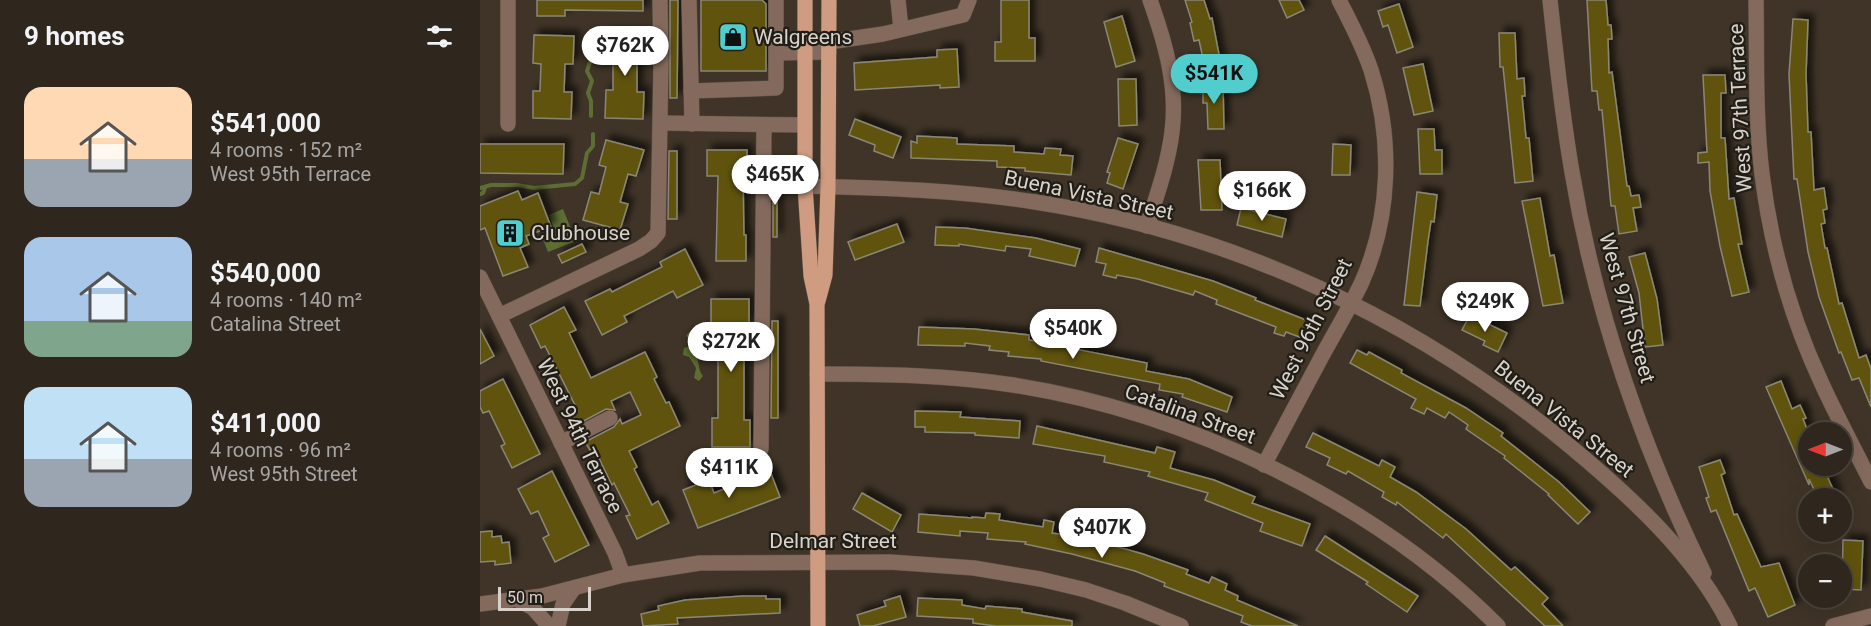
<!DOCTYPE html>
<html lang="en">
<head>
<meta charset="utf-8">
<style>
	body { margin:0; font-family:Roboto,sans-serif; background:#372f26; color:#f1f3f6; height:100vh; display:flex; flex-direction:column; font-size:22px; white-space:nowrap }
	* { box-sizing:border-box; margin:0 }
	p { font-size:20px; color:#a7a5a4 }
	.icon { flex:none; width:33px; height:33px; fill:none; stroke:currentColor; stroke-width:2; stroke-linecap:round; stroke-linejoin:round }
	.map { position:relative; flex:1; overflow:hidden }
	.drawer { display:flex; flex-direction:column; background:#2f271d; width:480px }
	.drawer>* { flex:none }
	.needle { width:39px; rotate:270deg }
	.tools { position:absolute; left:1318px; top:422px; display:grid; gap:12px }
	.tools a { display:grid; place-items:center; width:54px; height:54px; border-radius:50%; background:#2f271d; box-shadow:0 6px 24px #0002,0 0 0 2px #4a443b; font-size:30px }
	.scale { position:absolute; left:18px; bottom:15px; width:93px; box-sizing:border-box; padding-left:6px; border:3px solid #d8d2ca; border-top:0; font-size:16px; line-height:21px; white-space:nowrap; color:#d8d2ca; -webkit-text-stroke:4px #211d17; paint-order:stroke }
	.price { position:absolute; translate:-50% -51px; padding:0 14px; border-radius:21px; background:#fff; color:#222; font-size:20px; line-height:39px; filter:drop-shadow(0 2px 3px #0008) }
	.price::after { content:''; position:absolute; left:50%; top:36px; width:18px; height:14px; margin-left:-9px; background:inherit; clip-path:polygon(0 0,100% 0,50% 100%) }
	.price.on { background:#52cdcd; color:#111 }
	ul { padding:0; list-style:none }
	li { display:flex; align-items:center; gap:18px; height:150px; padding:0 24px }
	li span { display:grid; place-items:center; flex:none; width:168px; height:120px; border-radius:18px; color:#555 }
	li>.icon { margin-inline-start:auto }
	span .icon { width:72px; height:72px; fill:#fffc; stroke-width:1 }
	li b { font-size:26px }
	h2 { display:flex; justify-content:space-between; align-items:center; height:72px; padding:0 24px; font-size:26px }
	main { display:flex; flex:1; min-height:0 }
	.map>svg:first-child { display:block }
</style>
</head>
<body>
<main>
<section class="drawer">
<h2>9 homes<svg class="icon" aria-label="filters" viewBox="0 0 24 24"><path d="M4 7h16M4 17h16"/><circle cx="9" cy="7" r="2"/><circle cx="15" cy="17" r="2"/></svg></h2>
<ul>
<li><span style="background:linear-gradient(#ffd9b3 60%,#9aa5b1 0)"><svg class="icon" aria-label="home" viewBox="0 0 24 24"><path d="M3 11l9-7 9 7M6 9v11h12V9"/></svg></span><div><b>$541,000</b><p>4 rooms · 152 m²</p><p>West 95th Terrace</p></div></li>
<li><span style="background:linear-gradient(#a9c7e8 70%,#7fa58c 0)"><svg class="icon" aria-label="home" viewBox="0 0 24 24"><path d="M3 11l9-7 9 7M6 9v11h12V9"/></svg></span><div><b>$540,000</b><p>4 rooms · 140 m²</p><p>Catalina Street</p></div></li>
<li><span style="background:linear-gradient(#bfe0f5 60%,#9aa5b1 0)"><svg class="icon" aria-label="home" viewBox="0 0 24 24"><path d="M3 11l9-7 9 7M6 9v11h12V9"/></svg></span><div><b>$411,000</b><p>4 rooms · 96 m²</p><p>West 95th Street</p></div></li>
</ul>
</section>
<div class="map">
<svg width="1391" height="626" viewBox="0 0 1391 626">
	<defs>
		<filter id="shadow"><feDropShadow dx="5.5" dy="-5.5" stdDeviation="3" flood-color="#0009"/></filter>
	</defs>
	<rect width="100%" height="100%" fill="#3f3427"/>
	<g fill="#5d6d33">
		<polygon points="83,209 96,241 68,252 62,237 75,231 69,215"/>
		<path d="M209,332L213,333L219,341L215,353C220,360 217,369 223,376L219,381L214,378L216,368L209,357L203,355L204,348L211,346L210,339L206,336Z"/>
	</g>
	<g fill="none" stroke-linecap="round" stroke-linejoin="round">
		<g stroke="#5d6d33" stroke-width="4">
			<polyline points="109,47 112,56 107,71 112,81 108,93 111,101 111,116"/>
			<polyline points="0,188 11,185 37,185 54,188 95,184 102,178 107,153 113,146 113,134"/>
			<polyline points="0,194 3,193 5,188"/>
		</g>
	</g>
	<g fill="#5f520c" stroke="#8b8775" stroke-width="1.5" filter="url(#shadow)">
		<polygon points="57,0 163,0 163,11 85,10 85,16 57,16"/>
		<polygon points="190,0 198,0 197,98 190,98"/>
		<polygon points="221,0 282,0 286,4 286,71 221,71"/>
		<polygon points="521,0 549,0 549,38 555,38 555,61 515,61 515,42 521,42"/>
		<polygon points="705,0 724,0 730,19 732,18 741,65 725,68 719,40 714,41 710,23 712,22"/>
		<polygon points="799,0 819,0 824,10 807,18"/>
		<polygon points="1107,0 1126,0 1128,25 1131,25 1132,39 1128,39 1129,73 1132,72 1147,186 1149,186 1151,196 1159,195 1161,207 1153,208 1157,231 1139,234 1135,206 1131,206 1122,110 1119,110 1117,91 1112,91"/>
		<polygon points="919,4 933,47 917,53 908,25 903,27 898,11"/>
		<polygon points="642,16 655,61 636,67 624,22"/>
		<polygon points="1313,19 1328,20 1326,74 1328,132 1331,132 1334,190 1344,188 1347,209 1343,210 1345,223 1341,224 1345,248 1347,248 1359,304 1362,303 1379,358 1386,355 1391,369 1391,407 1379,378 1372,380 1361,352 1359,353 1339,297 1328,252 1317,179 1314,179 1309,74"/>
		<polygon points="1019,33 1035,33 1037,79 1044,78 1045,96 1042,96 1046,138 1049,138 1053,181 1035,183 1023,67 1020,67"/>
		<polygon points="54,35 94,36 93,64 85,64 84,92 92,92 91,119 53,118 53,91 60,91 61,64 53,63"/>
		<polygon points="126,35 165,36 164,62 157,62 157,92 164,92 163,119 125,118 126,90 133,90 133,64 125,63"/>
		<polygon points="477,49 479,87 460,88 460,85 375,90 374,63 457,57 457,50"/>
		<polygon points="943,64 953,111 934,115 923,68"/>
		<polygon points="1223,75 1245,75 1246,93 1241,93 1241,138 1245,138 1249,199 1254,198 1262,244 1258,244 1269,292 1252,296 1240,246 1230,191 1229,162 1218,163 1218,153 1227,152"/>
		<polygon points="638,79 656,79 657,125 639,126"/>
		<polygon points="723,84 743,84 744,129 728,129 727,103 723,103"/>
		<polygon points="375,119 421,137 413,158 394,151 395,145 369,135"/>
		<polygon points="938,129 954,129 955,150 962,150 962,174 940,174"/>
		<polygon points="437,136 477,138 477,144 534,146 534,152 564,154 565,148 581,149 580,155 593,156 591,175 545,171 545,168 517,167 517,161 431,158 431,141 437,143"/>
		<polygon points="638,138 658,144 643,189 627,183 630,173 627,172"/>
		<polygon points="126,140 164,150 156,176 148,174 140,202 148,204 140,230 103,220 111,192 119,194 126,167 119,165"/>
		<polygon points="0,144 84,144 83,174 0,173"/>
		<polygon points="853,144 871,145 870,175 852,175"/>
		<polygon points="227,150 267,150 267,176 263,176 264,235 266,235 266,261 236,261 238,176 227,176"/>
		<polygon points="189,151 197,151 197,219 188,219"/>
		<polygon points="718,160 740,160 742,210 721,210"/>
		<rect x="293" y="175" width="4" height="62"/>
		<polygon points="38,191 42,200 58,193 71,227 46,236 49,244 40,248 48,267 23,276 5,228 0,230 0,206"/>
		<polygon points="937,192 957,195 954,222 951,221 948,241 940,306 924,305"/>
		<polygon points="1060,198 1070,256 1074,255 1083,303 1063,306 1042,201"/>
		<polygon points="761,208 806,219 802,237 757,225"/>
		<polygon points="417,224 424,242 375,260 368,242"/>
		<polygon points="456,227 485,228 556,238 600,249 595,266 549,256 551,249 526,246 525,251 479,244 479,246 455,245"/>
		<polygon points="102,244 106,252 82,263 78,255"/>
		<polygon points="619,248 733,281 776,298 775,300 831,322 825,339 806,332 804,336 794,333 796,327 736,304 737,300 715,291 713,295 658,279 637,275 636,278 623,275 626,264 616,262"/>
		<polygon points="205,249 223,285 197,298 193,291 144,316 147,322 122,335 105,301 130,289 132,292 182,267 180,262"/>
		<polygon points="1165,253 1177,299 1183,345 1165,347 1159,293 1149,257"/>
		<polygon points="231,299 269,299 269,323 264,324 264,420 270,420 270,447 232,447 232,418 238,418 238,326 231,326"/>
		<polygon points="84,307 96,330 89,333 111,378 165,352 177,377 174,379 186,403 189,402 200,426 149,451 157,467 154,469 172,505 178,501 189,523 157,539 146,516 150,515 134,483 132,485 114,448 110,450 105,442 134,427 140,419 142,424 161,415 150,392 131,401 135,410 126,409 98,424 92,414 98,411 65,346 61,348 50,325"/>
		<polygon points="990,315 1027,333 1018,352 1003,345 1005,341 982,330"/>
		<polygon points="292,321 298,321 298,418 291,418"/>
		<polygon points="439,327 494,329 549,335 549,340 667,363 666,371 709,379 752,397 747,412 702,397 703,394 679,390 680,384 561,361 561,359 528,356 529,352 509,350 510,346 485,343 485,346 438,345"/>
		<polygon points="0,329 14,356 0,364"/>
		<polygon points="877,350 887,355 889,352 922,370 921,373 986,408 1023,433 1021,436 1079,482 1110,512 1098,524 1068,495 1069,494 1024,458 1025,456 986,429 988,425 969,412 965,418 947,408 944,414 931,408 936,399 870,363"/>
		<polygon points="23,379 60,454 32,468 21,446 25,444 9,411 3,413 0,407 0,391"/>
		<polygon points="1301,381 1312,409 1320,405 1326,418 1323,419 1329,434 1329,465 1342,465 1357,498 1338,498 1329,479 1329,485 1286,387"/>
		<polygon points="435,411 481,412 480,417 540,421 539,438 495,435 495,433 445,432 445,427 435,427"/>
		<polygon points="557,426 675,453 677,447 695,452 690,468 734,480 775,497 772,503 830,524 822,546 780,531 783,523 725,500 728,493 668,476 670,472 624,462 625,456 553,444"/>
		<polygon points="833,433 899,466 902,460 915,467 910,477 936,492 986,529 1031,570 1035,567 1068,598 1062,604 1083,626 1065,626 966,534 963,538 917,502 916,505 902,497 904,492 868,471 866,474 847,465 850,458 826,447"/>
		<polygon points="1240,460 1245,473 1241,475 1254,515 1257,514 1281,567 1299,563 1315,605 1288,617 1275,588 1269,591 1236,510 1231,512 1226,498 1229,497 1219,467"/>
		<polygon points="72,471 109,545 75,562 63,538 69,535 58,511 51,514 38,489"/>
		<polygon points="290,471 300,497 218,528 203,490 229,480 234,493"/>
		<polygon points="382,493 421,515 412,532 373,509"/>
		<polygon points="506,513 520,514 519,520 563,527 564,520 574,522 572,533 606,538 663,554 708,570 706,574 729,583 732,577 747,584 745,590 758,596 757,600 818,626 772,626 761,622 763,616 684,586 685,583 655,571 592,554 545,544 546,542 507,539 508,533 480,531 480,536 438,532 439,514 492,518 492,517 505,518"/>
		<polygon points="12,531 12,537 21,536 22,543 29,542 31,563 15,565 15,561 0,562 0,532"/>
		<polygon points="845,536 938,596 927,612 886,584 888,582 836,550"/>
		<polygon points="1363,540 1383,541 1381,590 1362,589"/>
		<polygon points="263,596 286,596 286,599 300,599 300,613 197,618 198,624 163,626 161,614 179,610 178,606 205,600"/>
		<polygon points="420,596 426,617 393,626 380,626 377,615 406,606 404,601"/>
		<polygon points="438,598 482,600 482,605 505,609 506,606 542,609 542,612 592,621 592,626 516,626 493,623 493,619 437,616"/>
	</g>
	<g fill="none" stroke-linecap="round" stroke-linejoin="round">
		<g stroke="#5b5044" stroke-width="16">
			<g id="minor">
				<polyline points="28,0 28,124"/>
				<polyline points="209,0 212,124"/>
				<polyline points="418,0 421,29"/>
				<path d="M1070,0C1076,57 1082,115 1092,172C1115,311 1162,446 1224,573"/>
				<path d="M1276,0C1277,58 1275,116 1282,174C1291,246 1311,318 1342,384C1357,417 1375,450 1391,482"/>
				<polyline points="349,42 403,34 483,15 489,0"/>
				<polyline points="296,53 349,52"/>
				<polyline points="211,91 296,88 296,0"/>
				<polyline points="181,123 325,125"/>
				<path d="M325,186C403,188 479,190 555,202C752,232 938,320 1091,447C1150,496 1216,556 1250,626"/>
				<path d="M667,226C677,195 688,164 692,132C698,86 685,42 670,0"/>
				<polyline points="0,277 135,553 143,575"/>
				<polyline points="19,316 159,249 171,241 178,233 181,62 180,0"/>
				<path d="M337,374C403,374 468,375 533,385C706,412 894,501 1018,626"/>
				<polyline points="81,443 130,418"/>
				<polyline points="281,449 284,125"/>
				<path d="M784,465C804,428 823,392 842,356C855,332 869,309 881,284C911,218 913,139 891,70C883,46 871,23 859,0"/>
				<polyline points="38,600 53,608 69,626"/>
				<polyline points="0,604 62,596 143,575 220,563 410,562 494,568 560,579 606,590 645,603 701,626"/>
				<polyline points="78,626 83,604 94,588"/>
				<polyline points="1353,626 1391,616"/>
			</g>
		</g>
		<g stroke="#5b5044" stroke-width="16">
			<g id="major">
				<polyline points="325,0 325,186 331,276 337,304 338,626"/>
				<polyline points="338,301 345,275 348,187 349,0"/>
			</g>
		</g>
		<use href="#minor" stroke="#846a5d" stroke-width="15"/>
		<use href="#major" stroke="#d09c81" stroke-width="15"/>
	</g>
	<defs>
		<g id="shop-square" transform="scale(1.5)"><rect x="-9" y="-9" width="18" height="18" rx="4" fill="#52cdcd" stroke="#211d17"/><path d="M-5-2.5h2.3a2.7 3.5 0 0 1 5.4 0H5L5.5 6h-11ZM-1.5-2.5h3a1.5 2.3 0 0 0-3 0Z" fill="#111"/></g>
		<g id="building-square" transform="scale(1.5)"><rect x="-9" y="-9" width="18" height="18" rx="4" fill="#52cdcd" stroke="#211d17"/><path d="M-4-6H4V6H1V3H-1V6H-4ZM-2.5-4.3h1.7v1.8h-1.7ZM.8-4.3h1.7v1.8H.8ZM-2.5-1h1.7V.8h-1.7ZM.8-1h1.7V.8H.8Z" fill="#111"/></g>
	</defs>
	<g fill-rule="evenodd">
		<use href="#shop-square" x="253" y="37"/>
		<use href="#building-square" x="30" y="233"/>
	</g>
	<g text-anchor="middle" dominant-baseline="central" stroke-width="4.5" stroke-linejoin="round" paint-order="stroke">
		<g font-size="21" fill="#d8d2ca" stroke="#211d17" text-anchor="start">
			<text x="274" y="37">Walgreens</text>
			<text x="51" y="233">Clubhouse</text>
		</g>
		<g font-size="21" fill="#d8d2ca" stroke="#211d17">
			<text transform="translate(1260 108) rotate(-93)">West 97th Terrace</text>
			<text transform="translate(609 195) rotate(12)">Buena Vista Street</text>
			<text transform="translate(1147 308) rotate(74)">West 97th Street</text>
			<text transform="translate(831 329) rotate(-63)">West 96th Street</text>
			<text transform="translate(710 414) rotate(20)">Catalina Street</text>
			<text transform="translate(1084 419) rotate(39)">Buena Vista Street</text>
			<text transform="translate(100 436) rotate(64)">West 94th Terrace</text>
			<text x="353" y="541">Delmar Street</text>
		</g>
	</g>
</svg>
<div class="tools">
<a><svg class="needle" viewBox="-14 -14 28 28"><path d="M0-13l5 13h-10z" fill="#e53935"/><path d="M0 13l5-13h-10z" fill="#a7a5a4"/></svg></a>
<a>+</a>
<a>−</a>
</div>
<div class="scale">50 m</div>
<b class="price" style="left:145px;top:77px">$762K</b>
<b class="price on" style="left:734px;top:105px">$541K</b>
<b class="price" style="left:295px;top:206px">$465K</b>
<b class="price" style="left:782px;top:222px">$166K</b>
<b class="price" style="left:1005px;top:333px">$249K</b>
<b class="price" style="left:593px;top:360px">$540K</b>
<b class="price" style="left:251px;top:373px">$272K</b>
<b class="price" style="left:249px;top:499px">$411K</b>
<b class="price" style="left:622px;top:559px">$407K</b>
</div>
</main>
</body>
</html>
